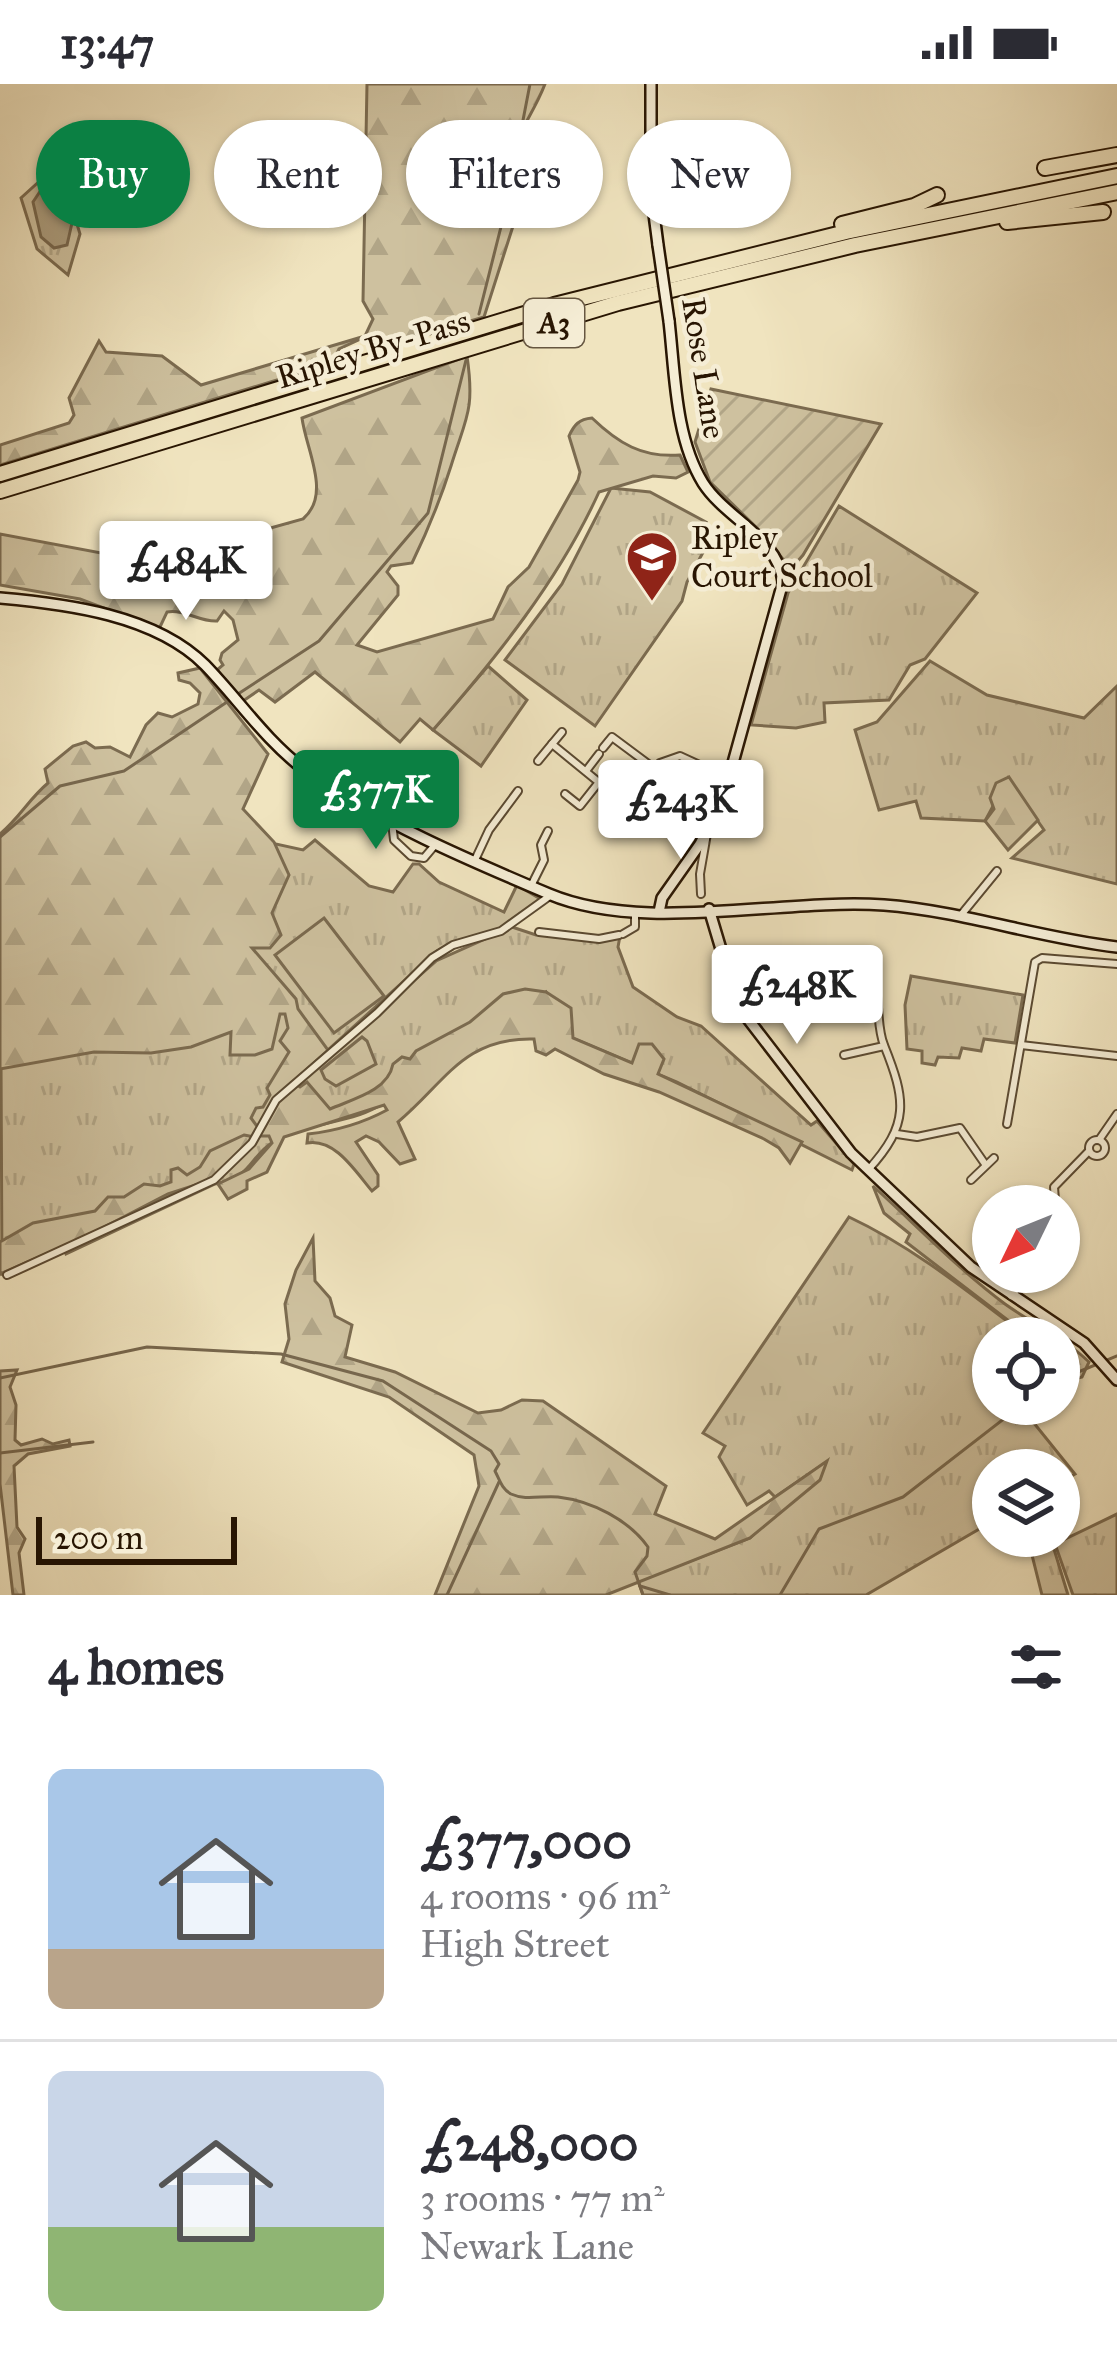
<!DOCTYPE html>
<html lang="en">
<head>
<meta charset="utf-8">
<style>
	body { margin:0; font-family:"IM FELL Great Primer",serif; background:#f7f7f7; color:#2b2b33; height:100vh; display:flex; flex-direction:column; font-size:45px; white-space:nowrap }
	* { box-sizing:border-box; margin:0 }
	p { font-size:39px; color:#7c7c81 }
	.icon { flex:none; width:66px; height:66px; fill:none; stroke:currentColor; stroke-width:2; stroke-linecap:round; stroke-linejoin:round }
	.map { position:relative; height:1511px; overflow:hidden }
	.sheet { display:flex; flex-direction:column; background:#fff; flex:1 }
	.sheet>* { flex:none }
	.top-card { position:absolute; left:36px; top:36px; width:1047px; height:108px; display:flex; gap:24px }
	.needle { width:78px; rotate:227deg }
	.buttons { position:absolute; left:972px; top:1101px; display:grid; gap:24px }
	.buttons a { display:grid; place-items:center; width:108px; height:108px; border-radius:50%; background:#fff; box-shadow:0 3px 9px #0004; font-size:60px }
	.scale { position:absolute; left:36px; bottom:30px; width:201px; box-sizing:border-box; padding-left:12px; border:6px solid #281502; border-top:0; font-size:33px; line-height:42px; white-space:nowrap; color:#281502; -webkit-text-stroke:9px #f5edd5; paint-order:stroke }
	.price { position:absolute; translate:-50% -102px; padding:0 27px; border-radius:12px; background:#fff; color:#222; font-size:39px; line-height:78px; filter:drop-shadow(0 3px 6px #0008) }
	.price::after { content:''; position:absolute; left:50%; top:72px; width:36px; height:27px; margin-left:-18px; background:inherit; clip-path:polygon(0 0,100% 0,50% 100%) }
	.price.active { background:#0b8043; color:#fff }
	ul { padding:0; list-style:none }
	li { display:flex; align-items:center; gap:36px; height:300px; padding:0 48px }
	li+li { border-top:3px solid #e1e1e2 }
	li span { display:grid; place-items:center; flex:none; width:336px; height:240px; border-radius:18px; color:#555 }
	li>.icon { margin-inline-start:auto }
	span .icon { width:144px; height:144px; fill:#fffc; stroke-width:1 }
	li b { font-size:51px }
	h2 { display:flex; justify-content:space-between; align-items:center; height:144px; padding:0 48px; font-size:51px }
	.pill { padding:0 42px; border-radius:54px; background:#fff; box-shadow:0 3px 9px #0004; font-size:42px; line-height:108px }
	.pill.active { background:#0b8043; color:#fff }
	.status { display:flex; justify-content:space-between; align-items:center; height:84px; padding:0 60px; background:#fff; direction:ltr }
	.status svg { height:33px; fill:currentColor }
	.map>svg:first-child { display:block }
</style>
</head>
<body>
<div class="status"><b>13:47</b><svg viewBox="0 0 49 12"><path d="M0 12V9h3v3zM5 12V6h3v6zM10 12V3h3v9zM15 12V0h3v12zM26 1h20v11H26zM47 4h2v5h-2z"/></svg></div>
<div class="map">
<svg width="1117" height="1511" viewBox="0 0 1117 1511">
	<defs>
		<pattern id="grass-tufts" width="24" height="20" patternUnits="userSpaceOnUse" patternTransform="scale(3)"><rect width="24" height="20" fill="#cec19f"/><path d="M3 7l-1-3M5 7V3M7 7l1-3M15 17l-1-3M17 17v-4M19 17l1-3" fill="none" stroke="#b1a587"/></pattern>
		<pattern id="forest-firs" width="22" height="20" patternUnits="userSpaceOnUse" patternTransform="scale(3)"><rect width="22" height="20" fill="#cec19f"/><path d="M5 1l3.5 6h-7zM16 11l3.5 6h-7z" fill="#b1a587"/></pattern>
		<pattern id="garden-furrows" width="10" height="10" patternUnits="userSpaceOnUse" patternTransform="scale(3)"><rect width="10" height="10" fill="#cec19f"/><path d="M-1 1l2-2M0 10L10 0M9 11l2-2" fill="none" stroke="#b1a587"/></pattern>
	</defs>
	<rect width="100%" height="100%" fill="#f0e4bf"/>
	<filter id="stains"><feTurbulence type="fractalNoise" baseFrequency=".00167" numOctaves="4"/><feColorMatrix values="0 0 0 0 .2 0 0 0 0 .09 0 0 0 0 .02 0 0 0 .5 -.17"/></filter>
	<radialGradient id="worn" r=".72"><stop offset=".6" stop-color="#630" stop-opacity="0"/><stop offset="1" stop-color="#630" stop-opacity=".3"/></radialGradient>
	<g fill="url(#grass-tufts)" stroke="#7b6b50" stroke-width="3">
		<polygon points="61,87 80,150 68,191 37,165 21,114 43,94"/>
		<polygon points="611,404 650,408 706,438 697,455 707,461 687,498 682,517 595,642 505,576 562,500"/>
		<polygon points="839,422 977,509 925,575 910,581 889,616 824,619 825,638 796,644 751,641 788,509"/>
		<polygon points="930,577 987,611 1084,634 1117,602 1117,800 1012,774 1044,746 1008,694 985,737 921,734 916,717 879,726 855,646 877,638"/>
		<polygon points="488,582 527,616 481,682 433,646"/>
		<polygon points="240,726 271,759 303,766 315,756 369,802 393,808 413,780 419,780 439,798 504,828 517,801 542,816 499,847 450,860 437,867 274,1015 256,1051 174,1110 2,1190 0,763"/>
		<path d="M512,843L536,851L620,852L618,863L633,903L677,933L701,942L811,1041L817,1037L854,1080L852,1086L677,998L572,954L546,908C491,946 436,991 377,1023C345,1041 305,1038 273,1058C249,1073 252,1094 215,1100L66,1170L65,1167L215,1097L259,1052L277,1017L436,877Z"/>
		<polygon points="911,892 1023,911 1015,959 984,955 981,967 962,964 959,974 938,973 935,981 922,979 922,967 907,965 905,921"/>
		<path d="M849,1133C915,1164 971,1210 1029,1254H993V1320H1032L1025,1328L1075,1390L1059,1399V1386H993V1437L866,1511H643L638,1497L750,1454L825,1379L775,1413L769,1407L747,1421L719,1373L725,1362L703,1349Z"/>
		<polygon points="1117,1430 1117,1511 1073,1511 1055,1460"/>
		<polygon points="1038,1452 1050,1452 1068,1511 1042,1511 1029,1459"/>
	</g>
	<g fill="url(#forest-firs)" stroke="#7b6b50" stroke-width="3">
		<path d="M367,0H545C527,47 498,62 521,117L484,233L375,265L365,253L339,265L332,279L0,381V361L69,339L74,331L69,314L99,257L106,268L162,272L201,301L365,252L373,235L363,217Z"/>
		<path d="M467,272C475,327 466,333 451,382C440,417 428,446 412,479L391,482L387,488L398,502V511L357,561L377,568L493,535L508,503L529,483L578,396L580,388L569,352C574,341 579,335 592,334C618,359 642,374 680,371L688,388L676,394L653,392L599,408C559,496 496,574 433,646L420,635L400,658L315,588L275,618L259,606L243,617L217,586L223,581L220,576L222,569L238,556L233,536L224,527L217,537C199,538 185,525 167,528L159,545L80,515L0,501V450L149,478L303,435C332,410 306,366 302,334Z"/>
		<path d="M200,584L268,670L243,725L274,758L289,791L272,829L281,851L270,864H252L296,915L298,925L328,966L274,1015L259,1045L251,1034L256,1024L263,1023L270,1011L267,1004L289,968L280,957L288,944L285,930H280L272,965L255,971H230L231,948L191,963L151,969L94,968L0,985V750C20,733 29,715 48,699L45,685L73,662L86,658L95,664L110,663L130,673L146,641L158,629L172,633L198,620L200,609L190,599L179,596L178,589Z"/>
		<polygon points="1009,693 1038,736 1008,766 985,737 994,725 990,714 996,699"/>
		<path d="M525,905L546,908L571,924L573,954L632,979L639,960H652L664,975L658,990L802,1058L790,1079L779,1064L764,1055L659,1008L604,990L555,965L546,971L536,967L534,955C463,953 445,999 398,1038L415,1075L400,1080L379,1058L366,1052L356,1058L378,1091V1102L372,1107C355,1087 335,1054 307,1059L308,1050C335,1047 363,1039 387,1026L384,1021L284,1053L267,1088L247,1097V1105L228,1115L218,1100L249,1085L272,1059L269,1052H259L277,1017L296,1000L300,1003L307,998L330,1025C353,1015 388,1007 393,980L402,973L410,975L416,967L470,938L503,910Z"/>
		<polygon points="362,953 367,957 376,980 336,1002 325,995 321,986"/>
		<polygon points="244,1051 254,1053 214,1095 168,1110 85,1153 0,1190 0,1158 33,1139 95,1127 108,1113 124,1113 144,1100 160,1102 171,1098 171,1086 178,1084 187,1091 200,1083 210,1067"/>
		<path d="M873,1102C917,1142 958,1185 1005,1220C1033,1240 1064,1254 1089,1278L1082,1293L1059,1299V1254H1031L906,1158L910,1150L884,1129Z"/>
		<polygon points="313,1154 315,1197 330,1214 335,1232 352,1241 345,1273 395,1288 478,1329 501,1326 522,1316 543,1317 666,1402 655,1430 715,1455 827,1377 820,1396 750,1454 606,1511 435,1511 479,1402 474,1371 389,1313 282,1278 289,1255 285,1220 296,1186"/>
		<polygon points="17,1286 10,1303 16,1321 15,1356 21,1361 42,1355 53,1360 69,1356 70,1362 28,1370 14,1382 17,1443 25,1455 19,1469 24,1511 13,1511 0,1400 0,1287"/>
	</g>
	<polygon fill="url(#garden-furrows)" stroke="#7b6b50" stroke-width="3" points="711,305 881,340 803,471 791,485 760,447 710,398 695,358"/>
	<polygon fill="#cec19f" stroke="#7b6b50" stroke-width="3" points="324,834 384,912 334,949 275,871"/>
	<polygon fill="#ac9e7f" stroke="#77674d" stroke-width="3" points="43,103 61,113 72,139 67,161 54,164 41,153 33,118"/>
	<g fill="none" stroke-linecap="round" stroke-linejoin="round">
		<g stroke="#77674d" stroke-width="3">
			<polyline points="479,230 507,119 530,0"/>
			<polyline points="238,610 319,557 428,429 466,276"/>
			<polyline points="0,753 60,702 124,687 227,618"/>
			<path d="M0,1294L147,1263L281,1270L383,1297L491,1367L499,1380L495,1387C500,1397 502,1405 511,1410C526,1417 543,1411 558,1413C592,1417 629,1436 648,1463L647,1472L635,1488L643,1511"/>
			<polyline points="1059,1296 1117,1272"/>
			<polyline points="0,1369 93,1358"/>
			<polyline points="640,1502 670,1511"/>
			<polyline points="447,1511 499,1398"/>
			<polyline points="780,1511 819,1445 903,1413 1023,1320"/>
		</g>
		<g stroke="#5a4931" stroke-width="10">
			<g id="street">
				<polyline points="552,660 562,648"/>
				<polyline points="603,664 612,653 655,685"/>
				<polyline points="538,677 552,660 623,718 660,679 680,672 730,695"/>
				<polyline points="586,687 599,670"/>
				<polyline points="565,710 580,722 599,698"/>
				<polyline points="369,727 406,680"/>
				<polyline points="392,738 394,756 411,772 424,774 435,761"/>
				<polyline points="475,776 489,746 518,707"/>
				<polyline points="531,802 544,776 541,761 548,747"/>
				<polyline points="701,810 700,790 707,750"/>
				<polyline points="961,831 997,787"/>
				<polyline points="539,848 599,855 619,851"/>
				<polyline points="623,850 635,843 635,828"/>
				<path d="M839,899L877,912C879,928 878,947 884,961C906,1016 910,1040 868,1086"/>
				<polyline points="1021,961 1117,972"/>
				<polyline points="844,971 884,962"/>
				<polyline points="1007,1040 1035,878 1042,874 1117,880"/>
				<polyline points="897,1050 917,1053 960,1044 985,1080"/>
				<circle cx="1097" cy="1064" r="8"/>
				<polyline points="1099,1056 1117,1030"/>
				<polyline points="971,1096 994,1074"/>
				<polyline points="1059,1161 1070,1150 1071,1140 1055,1116 1054,1103 1089,1067"/>
				<polyline points="7,1191 214,1096 252,1059 276,1016 377,929 432,874 453,861 501,847 551,811"/>
				<polyline points="1011,1212 1031,1188"/>
			</g>
		</g>
		<g stroke="#281502" stroke-width="14">
			<g id="secondary">
				<polyline points="651,0 651,107 658,161"/>
				<path d="M0,514C67,520 155,531 205,581C239,616 265,656 305,686C379,738 466,775 549,810C644,850 780,814 884,821C962,827 1039,854 1117,863"/>
				<polyline points="709,825 738,922 851,1069 971,1183 1084,1259 1117,1296"/>
				<path d="M659,828L662,814L700,760L723,715L783,498C778,453 726,435 703,399C675,354 675,289 669,237"/>
			</g>
		</g>
		<g stroke="#281502" stroke-width="18">
			<g id="highway">
				<polyline points="1045,84 1117,71"/>
				<polyline points="1007,138 1103,128"/>
				<polyline points="842,140 914,122 937,111"/>
				<polyline points="0,390 554,221 846,148 1117,92"/>
				<polyline points="0,407 618,219 855,161 1117,108"/>
			</g>
		</g>
		<use href="#street" stroke="#f5edd5" stroke-width="6"/>
		<use href="#secondary" stroke="#f5edd5" stroke-width="9"/>
		<use href="#highway" stroke="#f0e4bf" stroke-width="14"/>
		<g stroke="#281502" stroke-width="14" stroke-linecap="butt">
			<polyline id="secondary-bridge" points="658,161 669,237"/>
		</g>
		<use href="#secondary-bridge" stroke="#f5edd5" stroke-width="9"/>
	</g>
	<defs>
		<g id="school-pin" transform="scale(2.7)"><path d="M0 17L-7.5 6A9.5 9.5 0 1 1 7.5 6Z" fill="#8f2418" stroke="#f5edd5"/><path d="M0-5L7-2L0 1L-7-2ZM-4 1L0 2.5L4 1V4Q0 6-4 4Z" fill="#fff"/></g>
	</defs>
	<g fill-rule="evenodd">
		<use href="#school-pin" x="652" y="473"/>
	</g>
	<g text-anchor="middle" dominant-baseline="central" stroke-width="9" stroke-linejoin="round" paint-order="stroke">
		<rect fill="#f5edd5" stroke="#665641" stroke-width="3" x="524" y="215" width="60" height="48" rx="9"/>
		<g font-size="30" font-weight="bold" fill="#281502">
			<text x="554" y="239">A3</text>
		</g>
		<g font-size="33" fill="#281502" stroke="#f5edd5">
			<text transform="translate(373 265) rotate(-17)">Ripley By-Pass</text>
			<text transform="translate(704 284) rotate(81)">Rose Lane</text>
		</g>
		<g font-size="33" fill="#281502" stroke="#f5edd5" text-anchor="start">
			<text x="691" y="454">Ripley<tspan x="691" dy="38">Court School</tspan></text>
		</g>
	</g>
	<rect width="100%" height="100%" filter="url(#stains)"/>
	<rect width="100%" height="100%" fill="url(#worn)"/>
</svg>
<div class="buttons">
<a><svg class="needle" viewBox="-14 -14 28 28"><path d="M0-13l5 13h-10z" fill="#e53935"/><path d="M0 13l5-13h-10z" fill="#7c7c81"/></svg></a>
<a><svg class="icon" aria-label="locate" viewBox="0 0 24 24"><circle cx="12" cy="12" r="6"/><path d="M12 2v4M12 18v4M2 12h4M18 12h4"/></svg></a>
<a><svg class="icon" aria-label="layers" viewBox="0 0 24 24"><path d="M12 4l9 5-9 5-9-5zM3 14l9 5 9-5"/></svg></a>
</div>
<div class="scale">200 m</div>
<b class="price" style="left:186px;top:539px">£484K</b>
<b class="price active" style="left:376px;top:768px">£377K</b>
<b class="price" style="left:681px;top:778px">£243K</b>
<b class="price" style="left:797px;top:963px">£248K</b>
<div class="top-card">
<a class="pill active">Buy</a>
<a class="pill">Rent</a>
<a class="pill">Filters</a>
<a class="pill">New</a>
</div>
</div>
<section class="sheet">
<h2>4 homes<svg class="icon" aria-label="filters" viewBox="0 0 24 24"><path d="M4 7h16M4 17h16"/><circle cx="9" cy="7" r="2"/><circle cx="15" cy="17" r="2"/></svg></h2>
<ul>
<li><span style="background:linear-gradient(#a9c7e8 75%,#b9a48a 0)"><svg class="icon" aria-label="home" viewBox="0 0 24 24"><path d="M3 11l9-7 9 7M6 9v11h12V9"/></svg></span><div><b>£377,000</b><p>4 rooms · 96 m²</p><p>High Street</p></div></li>
<li><span style="background:linear-gradient(#c9d6e8 65%,#8fb573 0)"><svg class="icon" aria-label="home" viewBox="0 0 24 24"><path d="M3 11l9-7 9 7M6 9v11h12V9"/></svg></span><div><b>£248,000</b><p>3 rooms · 77 m²</p><p>Newark Lane</p></div></li>
</ul>
</section>
</body>
</html>
